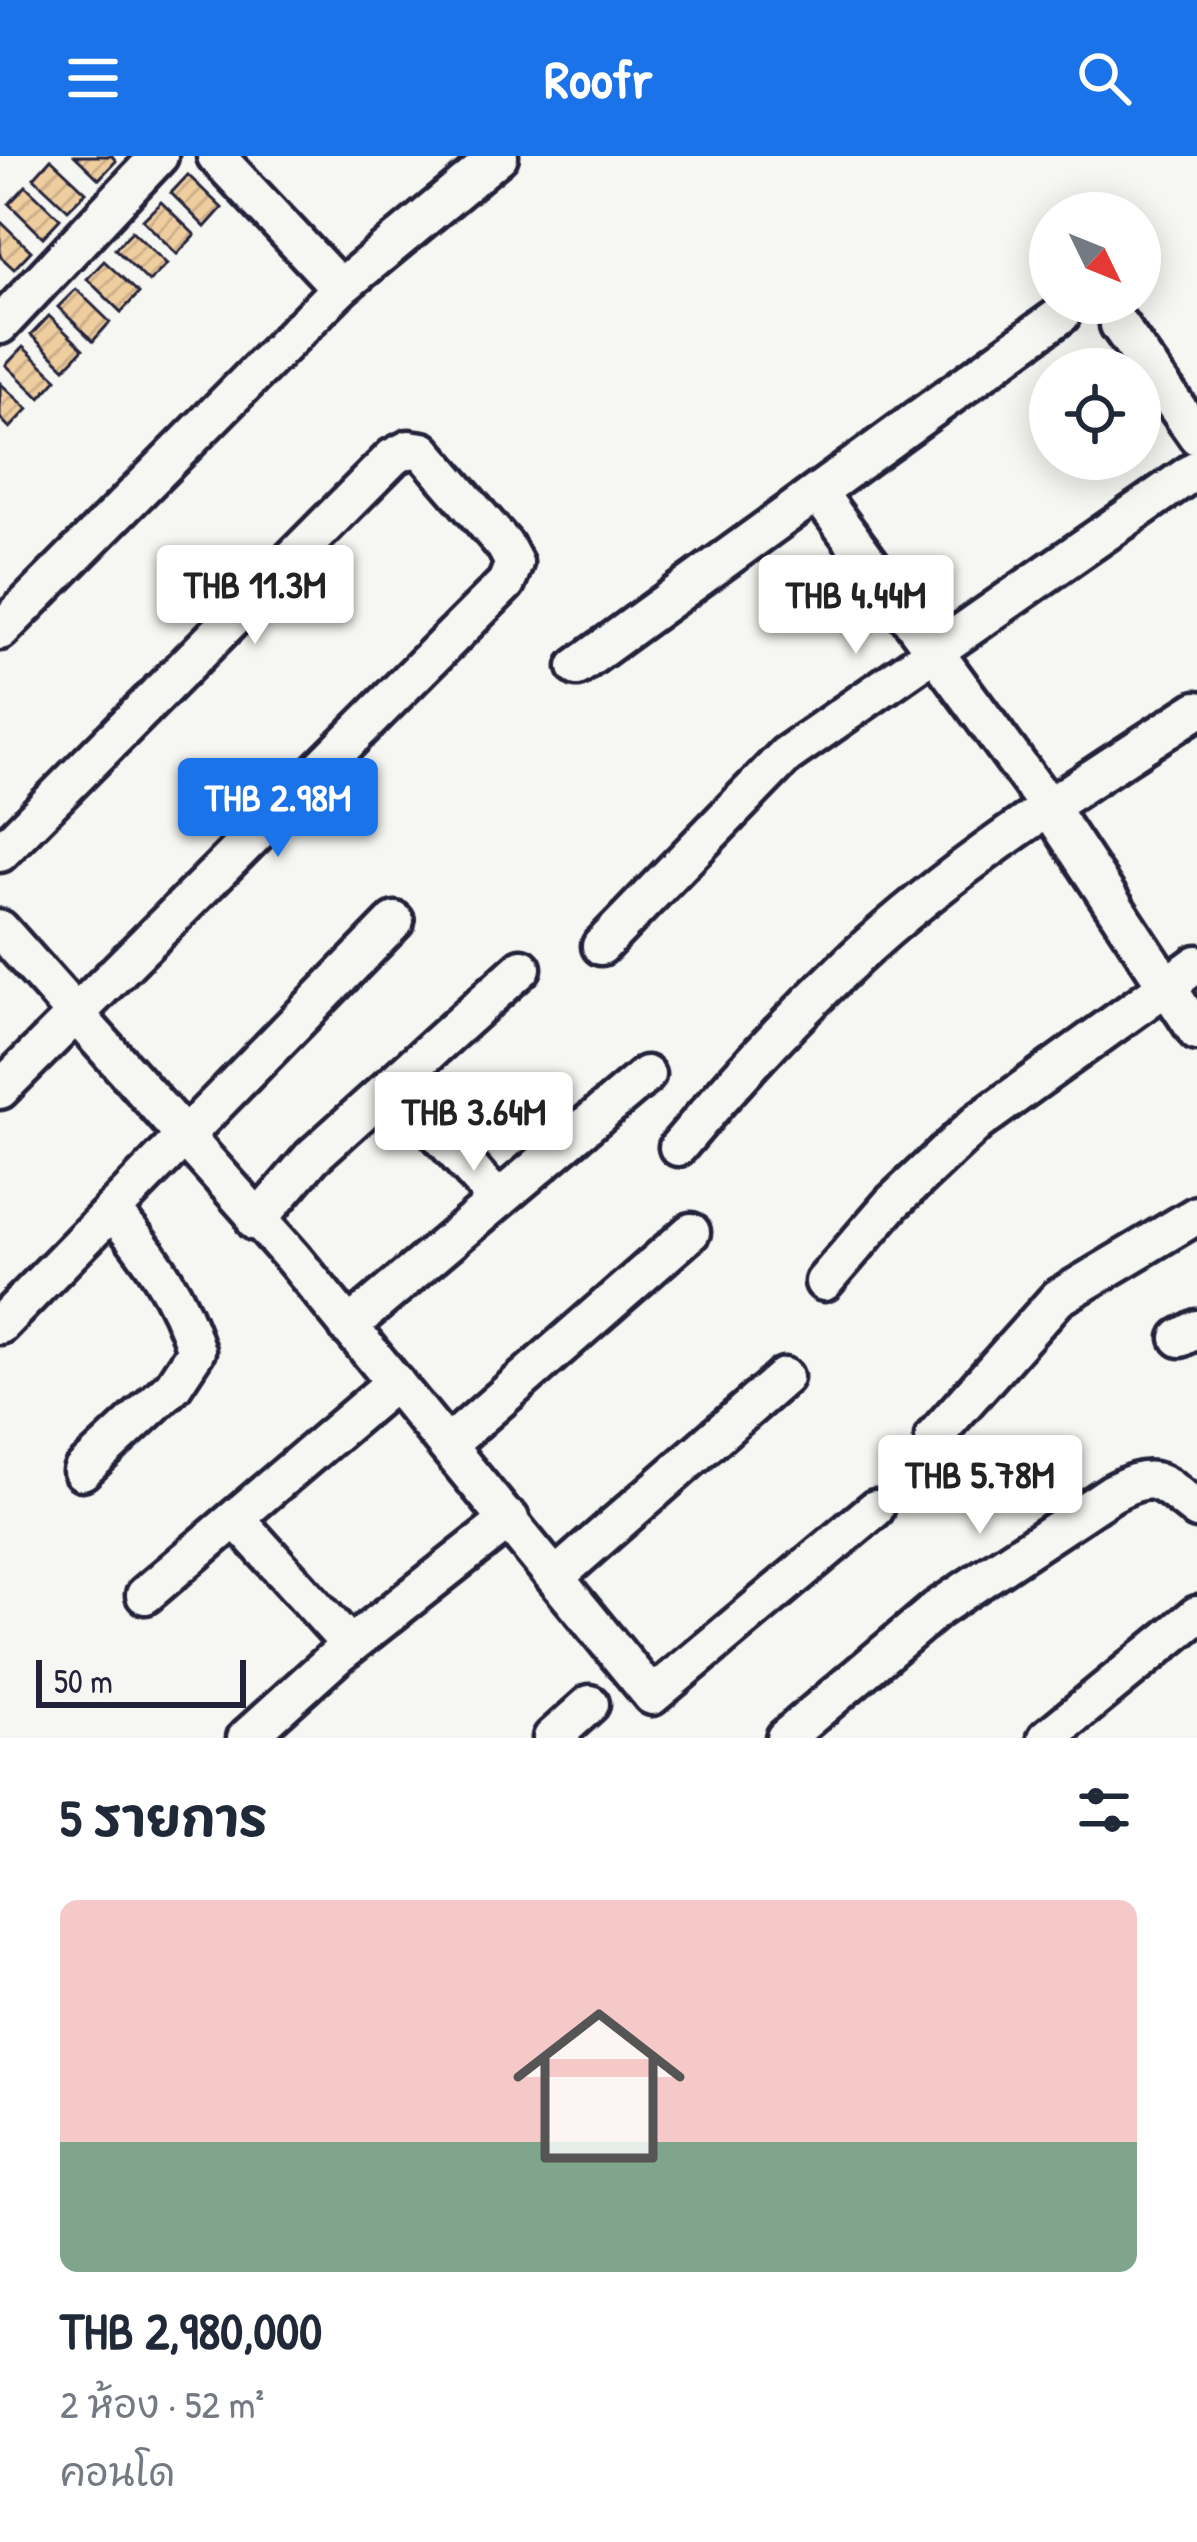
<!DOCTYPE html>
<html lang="th">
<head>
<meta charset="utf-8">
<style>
	body { margin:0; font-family:"Patrick Hand","Playpen Sans Thai",sans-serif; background:#f2f2f3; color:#1f2937; height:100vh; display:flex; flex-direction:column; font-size:45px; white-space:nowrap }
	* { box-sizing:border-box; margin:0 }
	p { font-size:39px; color:#747a83 }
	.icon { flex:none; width:66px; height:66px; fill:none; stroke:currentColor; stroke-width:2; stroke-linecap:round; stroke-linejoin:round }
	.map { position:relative; height:1582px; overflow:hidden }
	.sheet { display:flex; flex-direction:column; background:#fff; flex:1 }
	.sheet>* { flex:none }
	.needle { width:78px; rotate:133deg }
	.buttons { position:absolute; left:1029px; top:36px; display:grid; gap:24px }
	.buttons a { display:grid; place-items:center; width:132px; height:132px; border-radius:50%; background:#fff; box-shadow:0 6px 30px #0003; font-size:60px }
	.scale { position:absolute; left:36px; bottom:30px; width:210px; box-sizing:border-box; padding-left:12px; border:6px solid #22223b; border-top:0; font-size:33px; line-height:42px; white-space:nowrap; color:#22223b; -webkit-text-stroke:9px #f6f6f2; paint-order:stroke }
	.price { position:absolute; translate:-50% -102px; padding:0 27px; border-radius:12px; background:#fff; color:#222; font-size:39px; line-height:78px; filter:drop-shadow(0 3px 6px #0008) }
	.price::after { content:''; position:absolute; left:50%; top:72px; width:36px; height:27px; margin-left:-18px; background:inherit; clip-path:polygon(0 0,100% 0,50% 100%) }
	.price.active { background:#1a73e8; color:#fff }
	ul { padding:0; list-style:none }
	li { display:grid; align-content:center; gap:24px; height:636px; padding:0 60px }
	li+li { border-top:3px solid #e0e1e3 }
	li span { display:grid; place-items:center; height:372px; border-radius:18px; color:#555 }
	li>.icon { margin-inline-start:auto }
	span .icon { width:216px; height:216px; fill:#fffc; stroke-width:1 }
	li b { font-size:51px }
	h2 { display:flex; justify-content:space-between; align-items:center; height:144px; padding:0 60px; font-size:51px }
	header { display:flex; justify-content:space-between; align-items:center; height:156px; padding:0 60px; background:#1a73e8; color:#fff; font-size:54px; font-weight:700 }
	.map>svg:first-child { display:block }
</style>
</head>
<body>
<header><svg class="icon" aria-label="menu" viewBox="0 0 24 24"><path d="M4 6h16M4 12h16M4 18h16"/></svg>Roofr<svg class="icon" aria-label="search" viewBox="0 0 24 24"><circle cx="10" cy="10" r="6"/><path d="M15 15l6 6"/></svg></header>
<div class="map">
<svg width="1197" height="1582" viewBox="0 0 1197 1582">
	<defs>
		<pattern id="building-hatch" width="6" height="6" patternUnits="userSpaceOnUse" patternTransform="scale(3)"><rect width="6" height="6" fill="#eecd9f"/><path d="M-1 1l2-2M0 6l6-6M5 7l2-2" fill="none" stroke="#ccb08a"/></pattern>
	</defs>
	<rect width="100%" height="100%" fill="#f6f6f2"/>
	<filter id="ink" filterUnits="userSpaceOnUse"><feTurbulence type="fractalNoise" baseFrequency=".00833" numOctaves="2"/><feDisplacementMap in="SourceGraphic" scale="24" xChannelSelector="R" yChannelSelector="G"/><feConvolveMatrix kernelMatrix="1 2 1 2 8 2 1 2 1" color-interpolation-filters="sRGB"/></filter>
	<g filter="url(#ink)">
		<g fill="url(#building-hatch)" stroke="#22223b" stroke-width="3">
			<polygon points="75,0 112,0 116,5 99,23"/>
			<polygon points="51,3 86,36 68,54 34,22"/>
			<polygon points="188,19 222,52 205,71 171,37"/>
			<polygon points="26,30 60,63 43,81 9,48"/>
			<polygon points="161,46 195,79 177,98 143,64"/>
			<polygon points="0,65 31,95 14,113 0,100"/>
			<polygon points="132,75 167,108 149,126 115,93"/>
			<polygon points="104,105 139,137 121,156 87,123"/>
			<polygon points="76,133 110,166 93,185 58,151"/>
			<polygon points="49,160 83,193 65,212 31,179"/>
			<polygon points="23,191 57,223 40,242 6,209"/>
			<polygon points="0,227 28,253 10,272 0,262"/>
		</g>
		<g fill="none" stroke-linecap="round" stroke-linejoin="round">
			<g stroke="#22223b" stroke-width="45">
				<g id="minor">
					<polyline points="216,0 340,132"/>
					<polyline points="0,169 159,0"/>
					<polyline points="1119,169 1197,280"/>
					<polyline points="818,337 1048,650 1197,876"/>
					<polyline points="0,475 340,132 499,0"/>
					<polyline points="577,511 1061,159"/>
					<polyline points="0,697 393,301 409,293 423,295 505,390 514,407 506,427 0,934"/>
					<polyline points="0,773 292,1101 652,1540 875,1353"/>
					<polyline points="601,790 786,599 1197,313"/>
					<polyline points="394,928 498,1044"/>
					<path d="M678,991C733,925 792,862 854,803C955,708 1081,629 1197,554"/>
					<polyline points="256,1066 312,1001 522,812"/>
					<polyline points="824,1126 892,1047 978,966 1197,808"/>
					<polyline points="0,1169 395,765"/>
					<polyline points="348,1171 646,919"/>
					<polyline points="1180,1182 1197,1173"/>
					<polyline points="934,1281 1058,1142 1197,1059"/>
					<polyline points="448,1289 691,1076"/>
					<path d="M82,1315L173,1230L196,1195C179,1138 149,1099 112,1054"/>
					<polyline points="236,1363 350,1489"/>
					<polyline points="558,1419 784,1221"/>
					<polyline points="145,1439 395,1226"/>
					<polyline points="246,1582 338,1499 510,1363"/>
					<polyline points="552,1582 590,1548"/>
					<path d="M785,1582L937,1453L1112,1337C1157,1313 1160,1326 1197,1354"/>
					<polyline points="1047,1582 1197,1459"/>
				</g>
			</g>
			<use href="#minor" stroke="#f6f6f2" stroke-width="36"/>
		</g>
	</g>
</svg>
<div class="buttons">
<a><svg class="needle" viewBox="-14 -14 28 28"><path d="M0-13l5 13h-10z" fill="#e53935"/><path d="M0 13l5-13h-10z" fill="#747a83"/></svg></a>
<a><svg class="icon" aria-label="locate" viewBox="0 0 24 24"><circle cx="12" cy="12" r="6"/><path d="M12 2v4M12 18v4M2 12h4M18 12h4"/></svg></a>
</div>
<div class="scale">50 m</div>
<b class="price" style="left:255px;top:491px">THB 11.3M</b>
<b class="price" style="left:856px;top:501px">THB 4.44M</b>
<b class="price active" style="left:278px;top:704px">THB 2.98M</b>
<b class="price" style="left:474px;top:1018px">THB 3.64M</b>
<b class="price" style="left:980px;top:1381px">THB 5.78M</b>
</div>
<section class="sheet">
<h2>5 รายการ<svg class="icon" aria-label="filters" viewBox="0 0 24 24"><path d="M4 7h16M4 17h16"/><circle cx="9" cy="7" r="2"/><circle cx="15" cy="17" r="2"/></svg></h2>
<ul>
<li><span style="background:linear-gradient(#f6c9c9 65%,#7fa58c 0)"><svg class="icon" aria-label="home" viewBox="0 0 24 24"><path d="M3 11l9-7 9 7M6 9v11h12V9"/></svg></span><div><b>THB 2,980,000</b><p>2 ห้อง · 52 m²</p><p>คอนโด</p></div></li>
</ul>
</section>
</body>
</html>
